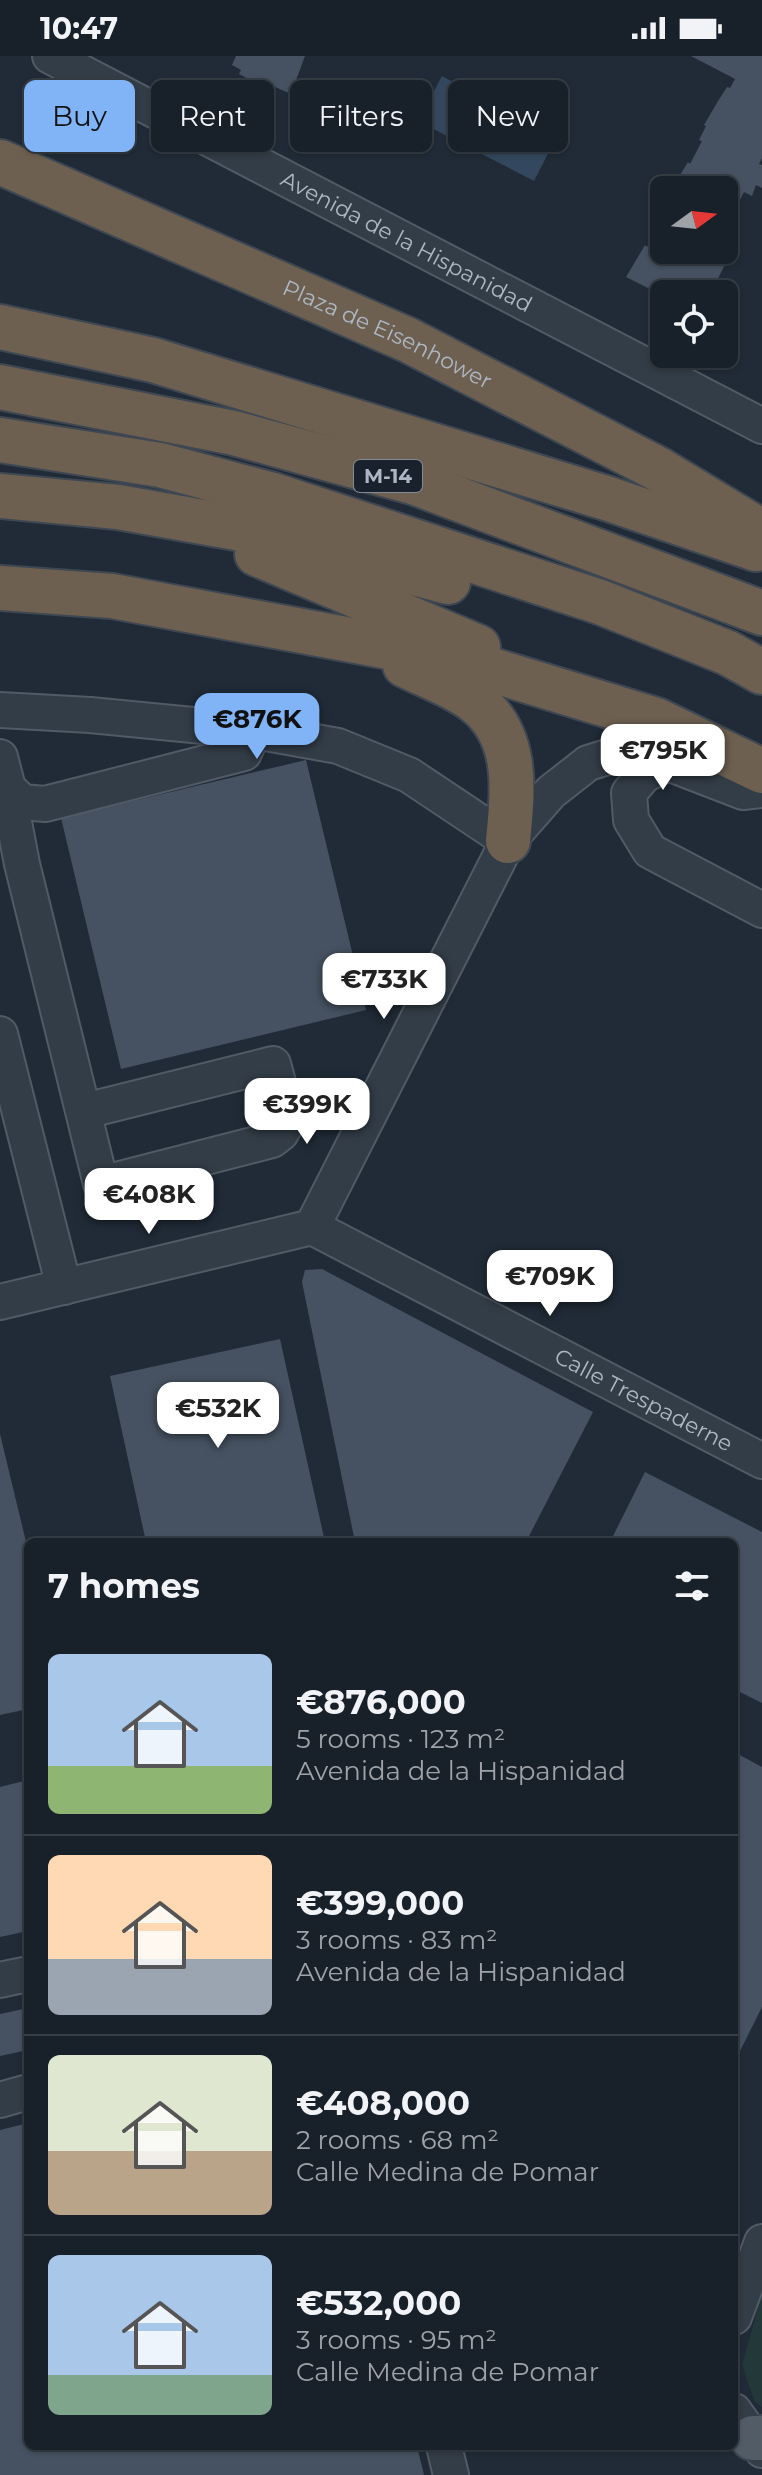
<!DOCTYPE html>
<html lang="en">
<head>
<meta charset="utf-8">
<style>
	body { margin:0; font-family:Montserrat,sans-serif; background:#212831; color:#f1f3f6; height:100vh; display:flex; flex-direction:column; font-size:30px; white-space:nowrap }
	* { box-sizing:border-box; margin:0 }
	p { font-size:26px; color:#9fa3a8 }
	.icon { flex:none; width:44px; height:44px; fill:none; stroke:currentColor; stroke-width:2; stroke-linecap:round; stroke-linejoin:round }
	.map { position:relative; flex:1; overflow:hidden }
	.panel { position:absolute; left:24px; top:1482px; width:714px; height:912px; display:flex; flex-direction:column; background:#182029; border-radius:12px; box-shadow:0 2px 6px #0004,0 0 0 2px #363e46 }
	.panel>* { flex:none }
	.guide { position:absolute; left:24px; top:24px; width:714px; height:72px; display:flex; gap:16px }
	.needle { width:52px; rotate:75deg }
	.controls { position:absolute; left:650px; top:120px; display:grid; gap:16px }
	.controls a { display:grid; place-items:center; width:88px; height:88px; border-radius:12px; background:#182029; box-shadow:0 2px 6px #0004,0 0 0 2px #363e46; font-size:40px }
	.price { position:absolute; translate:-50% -68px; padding:0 18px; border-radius:16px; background:#fff; color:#222; font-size:26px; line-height:52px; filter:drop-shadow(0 2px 4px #0008) }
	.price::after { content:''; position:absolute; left:50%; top:48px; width:24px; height:18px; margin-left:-12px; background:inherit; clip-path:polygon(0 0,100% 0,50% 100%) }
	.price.current { background:#80b4f7; color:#111 }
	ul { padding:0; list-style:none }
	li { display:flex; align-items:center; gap:24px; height:200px; padding:0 24px }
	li+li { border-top:2px solid #363e46 }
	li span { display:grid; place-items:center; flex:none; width:224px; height:160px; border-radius:12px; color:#555 }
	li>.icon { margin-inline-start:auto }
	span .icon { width:96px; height:96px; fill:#fffc; stroke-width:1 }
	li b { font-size:34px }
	h2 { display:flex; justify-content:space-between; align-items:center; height:96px; padding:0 24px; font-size:34px }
	.pill { padding:0 28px; border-radius:12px; background:#182029; box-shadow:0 2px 6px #0004,0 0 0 2px #363e46; font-size:28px; line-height:72px }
	.pill.current { background:#80b4f7; color:#111 }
	.status { display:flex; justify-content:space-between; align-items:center; height:56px; padding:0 40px; background:#182029; direction:ltr }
	.status svg { height:22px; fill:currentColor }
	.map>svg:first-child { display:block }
</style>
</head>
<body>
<div class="status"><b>10:47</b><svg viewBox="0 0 49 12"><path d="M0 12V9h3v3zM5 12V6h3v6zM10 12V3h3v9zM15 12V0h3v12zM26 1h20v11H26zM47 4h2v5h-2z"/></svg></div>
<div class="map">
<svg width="762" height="2419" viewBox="0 0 762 2419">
	<rect width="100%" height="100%" fill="#202b37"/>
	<polygon fill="#233839" points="762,2238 762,2351 755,2346 742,2309"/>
	<polygon fill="#33485e" points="442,20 481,41 495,36 514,45 519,60 557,80 534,125 418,65"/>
	<g fill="#465261">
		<polygon points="236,0 305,0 291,38 264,26 261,30 239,18 241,14 232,9"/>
		<polygon points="691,0 762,0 762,102 759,108 762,109 762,132 756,129 752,140 744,136 724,175 724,134 671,134 688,106 690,108 702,85 699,84 706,70 704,69 718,45 727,31 730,32 735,23"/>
		<polygon points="664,152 664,194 723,194 720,199 728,203 713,232 703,227 697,238 664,238 664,240 626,221 645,189 647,191 661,165 658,164"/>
		<polygon points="306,704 366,954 121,1013 61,762"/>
		<polygon points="322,1213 593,1356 526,1486 355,1486 302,1226 305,1214"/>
		<polygon points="280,1283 325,1486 146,1486 110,1320"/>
		<polygon points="0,1378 28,1494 28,1653 0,1659"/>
		<polygon points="645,1416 762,1476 762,1647 734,1633 734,1486 610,1486"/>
		<polygon points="734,1696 762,1711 762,1951 734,2007"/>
		<polygon points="28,1724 28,1875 0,1881 0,1731"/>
		<polygon points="28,1952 28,1994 0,2000 0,1958"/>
		<polygon points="28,2067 28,2390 417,2390 424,2419 0,2419 0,2074"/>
	</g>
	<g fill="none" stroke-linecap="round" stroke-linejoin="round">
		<g stroke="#515a65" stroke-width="38">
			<g id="minor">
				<path id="s1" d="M50,0L762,370"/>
				<polyline points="0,654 90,659 254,675 338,690 409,719 508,785"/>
				<polyline points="0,701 8,732 22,746 45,748 244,697 254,675"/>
				<polyline points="668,707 644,719 629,737 631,764 650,795 762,854"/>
				<polyline points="22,746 13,761 22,808 101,1128 272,1084 281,1077 288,1064 273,1008 85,1055"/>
				<polyline points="0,978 64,1231"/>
				<path id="s2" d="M312,1171L762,1405"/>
				<polyline points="0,1246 312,1171 508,785 551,736 588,707 627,695 660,704 743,736 762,734"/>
				<polyline points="0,1924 28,1918"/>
				<polyline points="0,2044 28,2036"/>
				<polyline points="734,2261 762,2186"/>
				<polyline points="734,2355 762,2394"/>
				<polyline points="444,2390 451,2419"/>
			</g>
		</g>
		<g stroke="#3d4651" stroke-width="48">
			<polyline id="major" points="753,2382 762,2382"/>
		</g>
		<g stroke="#3e4752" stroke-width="48">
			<g id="highway">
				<path id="s3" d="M0,106L408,284L658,413L762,476"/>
				<polyline points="0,271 153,304 606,442 756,493"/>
				<polyline points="0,331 234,377 413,426 762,557"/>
				<polyline points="0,384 160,409 273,439 600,546 728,597 762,616"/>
				<polyline points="0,440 118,451 259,476 448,526"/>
				<polyline points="257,498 478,591"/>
				<polyline points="0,532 112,540 459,604 656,664 762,715"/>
				<path d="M405,609C427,620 452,629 472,643C520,677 513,734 508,785"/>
			</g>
		</g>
		<use href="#minor" stroke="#333d47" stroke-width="34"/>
		<use href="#major" stroke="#515c67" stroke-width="44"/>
		<use href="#highway" stroke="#6d6050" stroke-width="44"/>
	</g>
	<g text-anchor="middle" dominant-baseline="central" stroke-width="8" stroke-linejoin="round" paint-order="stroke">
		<rect fill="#19222c" stroke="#818a96" stroke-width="2" x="354" y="404" width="68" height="32" rx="6"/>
		<g font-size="20" font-weight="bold" fill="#adb7c4">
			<text x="388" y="420">M-14</text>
		</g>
		<g font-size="22" fill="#adb7c4" stroke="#19222c">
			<text stroke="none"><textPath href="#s1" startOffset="402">Avenida de la Hispanidad</textPath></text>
			<text stroke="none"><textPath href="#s3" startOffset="424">Plaza de Eisenhower</textPath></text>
			<text stroke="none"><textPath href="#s2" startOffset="374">Calle Trespaderne</textPath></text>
		</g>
	</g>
</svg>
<div class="controls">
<a><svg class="needle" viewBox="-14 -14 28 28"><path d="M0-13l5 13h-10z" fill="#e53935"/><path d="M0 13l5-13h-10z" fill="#9fa3a8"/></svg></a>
<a><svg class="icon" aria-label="locate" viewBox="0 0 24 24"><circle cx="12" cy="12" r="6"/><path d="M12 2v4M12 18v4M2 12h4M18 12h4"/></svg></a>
</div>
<b class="price current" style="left:257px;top:705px">€876K</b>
<b class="price" style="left:663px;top:736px">€795K</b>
<b class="price" style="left:384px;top:965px">€733K</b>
<b class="price" style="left:307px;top:1090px">€399K</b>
<b class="price" style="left:149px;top:1180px">€408K</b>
<b class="price" style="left:550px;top:1262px">€709K</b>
<b class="price" style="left:218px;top:1394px">€532K</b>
<div class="guide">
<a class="pill current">Buy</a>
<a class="pill">Rent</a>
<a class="pill">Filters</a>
<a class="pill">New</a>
</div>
<section class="panel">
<h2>7 homes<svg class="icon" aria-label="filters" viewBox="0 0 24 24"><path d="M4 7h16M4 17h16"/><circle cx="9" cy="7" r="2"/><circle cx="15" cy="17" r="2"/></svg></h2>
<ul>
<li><span style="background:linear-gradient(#a9c7e8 70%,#8fb573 0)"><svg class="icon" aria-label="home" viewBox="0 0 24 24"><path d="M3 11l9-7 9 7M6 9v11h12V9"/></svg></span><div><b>€876,000</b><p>5 rooms · 123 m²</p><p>Avenida de la Hispanidad</p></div></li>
<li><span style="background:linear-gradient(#ffd9b3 65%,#9aa5b1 0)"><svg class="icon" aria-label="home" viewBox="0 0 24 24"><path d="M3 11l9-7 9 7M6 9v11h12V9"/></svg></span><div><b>€399,000</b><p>3 rooms · 83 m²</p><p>Avenida de la Hispanidad</p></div></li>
<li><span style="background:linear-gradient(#dfe7d0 60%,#b9a48a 0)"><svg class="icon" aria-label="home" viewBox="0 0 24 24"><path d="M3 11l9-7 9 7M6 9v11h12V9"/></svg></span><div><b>€408,000</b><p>2 rooms · 68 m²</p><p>Calle Medina de Pomar</p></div></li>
<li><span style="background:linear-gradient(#a9c7e8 75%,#7fa58c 0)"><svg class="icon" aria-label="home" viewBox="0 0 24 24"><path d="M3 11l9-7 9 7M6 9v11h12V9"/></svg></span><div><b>€532,000</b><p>3 rooms · 95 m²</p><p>Calle Medina de Pomar</p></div></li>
</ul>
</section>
</div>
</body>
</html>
